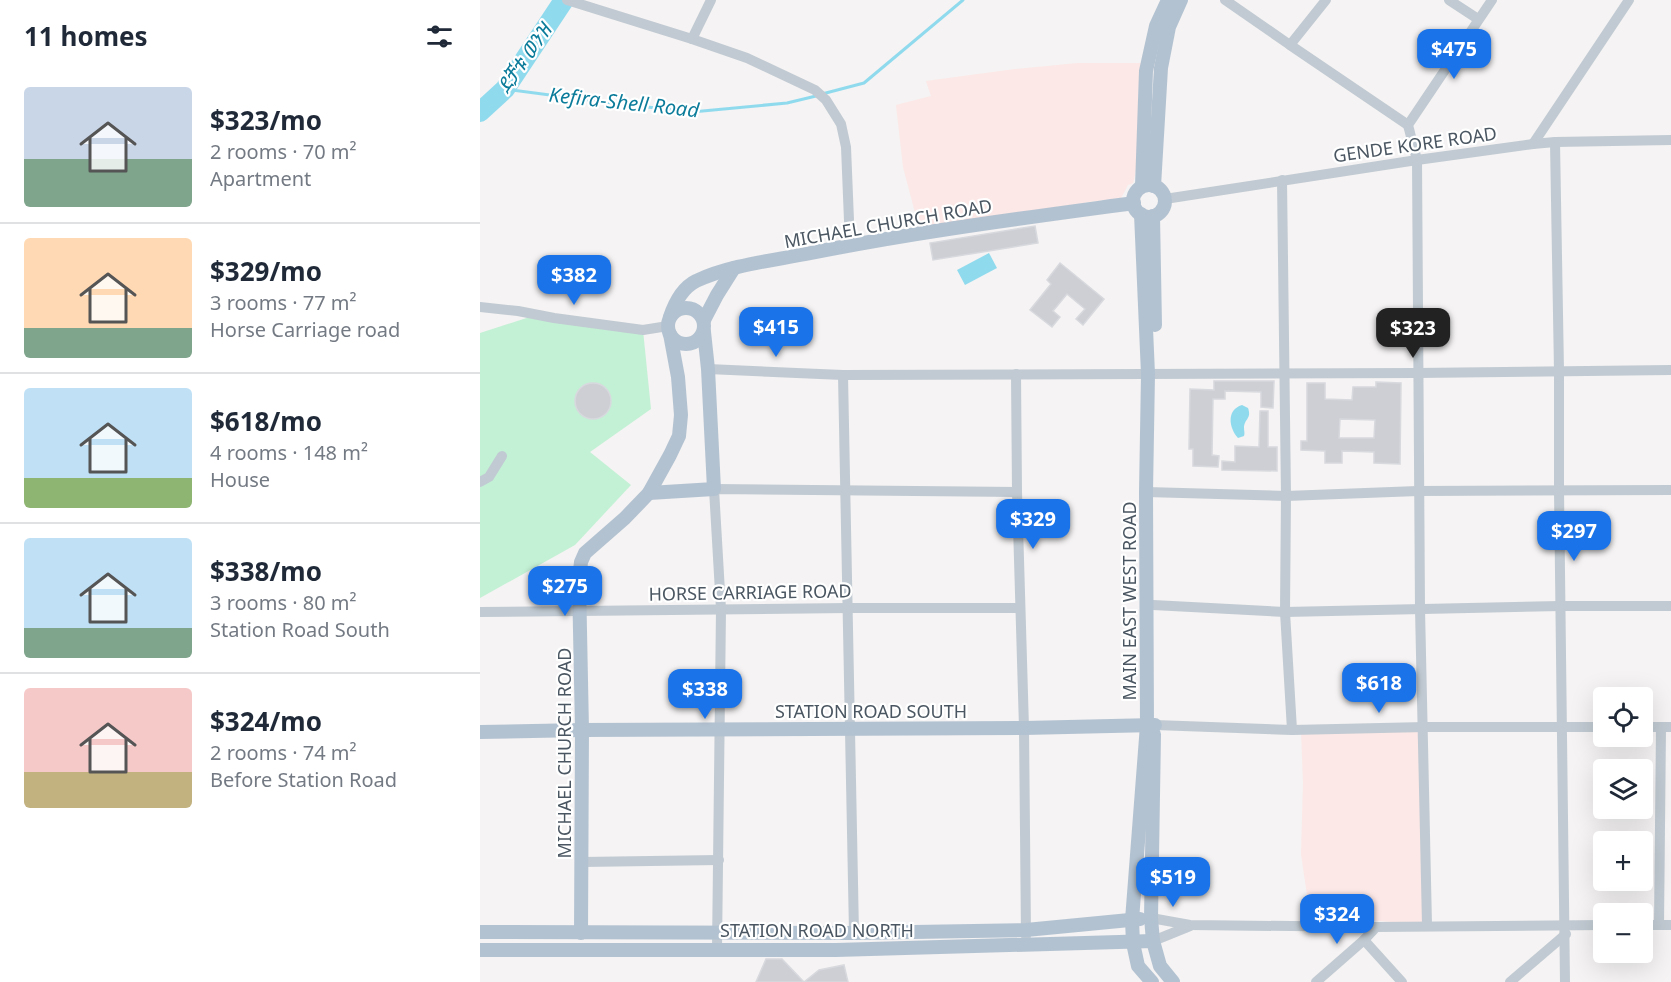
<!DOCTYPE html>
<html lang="en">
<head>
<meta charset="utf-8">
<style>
	body { margin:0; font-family:"Noto Sans","Noto Sans Ethiopic",sans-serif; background:#f2f2f3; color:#1f2937; height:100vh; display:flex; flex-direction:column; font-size:22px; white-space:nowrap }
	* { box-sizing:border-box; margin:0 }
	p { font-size:20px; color:#747a83 }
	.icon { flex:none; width:33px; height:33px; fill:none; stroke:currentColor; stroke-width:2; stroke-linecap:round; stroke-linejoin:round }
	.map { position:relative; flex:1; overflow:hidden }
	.sheet { display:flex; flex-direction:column; background:#fff; width:480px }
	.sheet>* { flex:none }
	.tools { position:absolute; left:1113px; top:687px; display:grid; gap:12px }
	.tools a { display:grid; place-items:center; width:60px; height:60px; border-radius:6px; background:#fff; box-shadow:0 6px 24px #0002; font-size:30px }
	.price { position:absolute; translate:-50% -51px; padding:0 14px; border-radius:12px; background:#1a73e8; color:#fff; font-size:20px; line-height:39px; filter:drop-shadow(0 2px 3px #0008) }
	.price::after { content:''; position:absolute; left:50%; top:36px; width:18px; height:14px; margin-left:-9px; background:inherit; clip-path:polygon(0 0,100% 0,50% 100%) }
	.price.on { background:#222; color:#fff }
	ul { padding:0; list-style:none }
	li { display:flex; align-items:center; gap:18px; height:150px; padding:0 24px }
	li+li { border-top:2px solid #e0e1e3 }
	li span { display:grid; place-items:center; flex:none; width:168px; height:120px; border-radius:6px; color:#555 }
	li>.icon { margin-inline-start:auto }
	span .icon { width:72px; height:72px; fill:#fffc; stroke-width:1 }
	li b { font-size:26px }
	h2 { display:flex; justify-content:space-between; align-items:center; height:72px; padding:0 24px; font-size:26px }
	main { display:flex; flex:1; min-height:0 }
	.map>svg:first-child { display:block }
</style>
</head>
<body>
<main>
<section class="sheet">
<h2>11 homes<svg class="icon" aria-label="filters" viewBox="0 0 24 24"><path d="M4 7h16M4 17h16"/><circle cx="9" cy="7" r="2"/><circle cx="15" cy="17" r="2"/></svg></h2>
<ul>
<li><span style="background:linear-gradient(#c9d6e8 60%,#7fa58c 0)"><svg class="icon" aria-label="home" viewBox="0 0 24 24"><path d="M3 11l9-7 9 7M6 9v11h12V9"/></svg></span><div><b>$323/mo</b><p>2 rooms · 70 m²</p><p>Apartment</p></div></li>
<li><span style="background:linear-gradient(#ffd9b3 75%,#7fa58c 0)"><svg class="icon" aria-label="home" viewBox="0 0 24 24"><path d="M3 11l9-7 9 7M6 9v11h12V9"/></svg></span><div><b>$329/mo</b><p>3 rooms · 77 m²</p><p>Horse Carriage road</p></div></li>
<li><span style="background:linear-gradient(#bfe0f5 75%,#8fb573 0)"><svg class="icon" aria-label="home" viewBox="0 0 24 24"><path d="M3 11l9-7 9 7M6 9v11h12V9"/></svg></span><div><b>$618/mo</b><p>4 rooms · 148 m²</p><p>House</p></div></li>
<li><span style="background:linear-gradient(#bfe0f5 75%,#7fa58c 0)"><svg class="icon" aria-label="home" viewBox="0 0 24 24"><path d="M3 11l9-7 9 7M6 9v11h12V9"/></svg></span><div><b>$338/mo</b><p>3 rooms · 80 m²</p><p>Station Road South</p></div></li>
<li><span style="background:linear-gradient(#f6c9c9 70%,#c2b280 0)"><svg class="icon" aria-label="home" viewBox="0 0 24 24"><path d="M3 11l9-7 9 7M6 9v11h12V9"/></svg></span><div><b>$324/mo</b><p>2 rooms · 74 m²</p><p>Before Station Road</p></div></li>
</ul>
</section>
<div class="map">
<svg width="1191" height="982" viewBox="0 0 1191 982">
	<rect width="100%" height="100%" fill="#f5f3f3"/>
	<g fill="#fce8e6">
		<polygon points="598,63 661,63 658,97 658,153 655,175 653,183 648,185 641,198 609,202 547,213 439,228 423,167 416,105 451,96 446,81 535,69"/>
		<polygon points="945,727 947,925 830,915 821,854 823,783 821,730"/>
	</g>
	<polygon fill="#c3f1d5" points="59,314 163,330 171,409 110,452 151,485 95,545 0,598 0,333"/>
	<g fill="#90daee">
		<polygon points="509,253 517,268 485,285 477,270"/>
		<path d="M762,405L768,408C772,419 764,419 764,428C764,431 765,433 764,436L758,438C749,428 746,410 762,405Z"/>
	</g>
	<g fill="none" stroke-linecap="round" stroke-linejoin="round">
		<g stroke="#90daee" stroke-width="3">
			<polyline points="25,89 131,103 212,112 307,103 336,96"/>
			<polyline points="342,94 384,83 483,0"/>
		</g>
		<polyline stroke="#90daee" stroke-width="20" points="0,112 25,89 84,0"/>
	</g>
	<g fill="#cdcfd5" stroke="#d7d9de" stroke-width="1.5" fill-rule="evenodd">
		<polygon points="555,226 558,243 453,260 450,243"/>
		<polygon points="580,263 624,299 603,325 596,319 605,309 587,294 573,311 580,317 572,327 550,310 571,284 567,280"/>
		<polygon points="734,381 794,381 793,408 781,407 781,392 745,391 745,399 733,399 732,455 739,456 738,467 713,466 713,449 709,449 710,389 734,390"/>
		<path d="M896,382L921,383L920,464L894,463V452L862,451V463H845V451L821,450V441H827V383H845V399L872,400L873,387H896ZM860,419L895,420L894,438H859Z"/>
		<circle cx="113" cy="401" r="18"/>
		<polygon points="780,411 788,411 788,447 797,447 797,471 742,470 742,461 755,462 755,446 779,447"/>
		<polygon points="286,959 302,959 324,982 339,970 364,965 368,982 276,982"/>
	</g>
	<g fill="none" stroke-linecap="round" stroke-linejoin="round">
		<g stroke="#c1cad2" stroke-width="10">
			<polyline points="87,0 212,39 267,58 335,90 346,100 361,124 366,147 370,245"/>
			<polyline points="745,0 810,45 846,0"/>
			<polyline points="969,0 998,19"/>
			<polyline points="212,39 231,0"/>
			<polyline points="810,45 928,125"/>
			<polyline points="1075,142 1079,371 1079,490 1085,982"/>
			<polyline points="1053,144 1149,0"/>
			<polyline points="802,180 806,496 805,612 812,730"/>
			<polyline points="685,199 937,160 1053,144 1075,142 1191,140"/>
			<polyline points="0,307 38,311 74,318 163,330 188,326"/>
			<polyline points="228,369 363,375"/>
			<polyline points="0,482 9,477 22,456"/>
			<polyline points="537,492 544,728 546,936"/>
			<polyline points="666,492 806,496 938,491 1191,490"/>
			<polyline points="673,605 805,612 1080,606 1191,606"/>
			<polyline points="0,612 369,608 540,608"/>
			<polyline points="675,725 812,730 945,727 1124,727"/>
			<polyline points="1162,727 1191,727"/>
			<polyline points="102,862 239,860"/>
			<polyline points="671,918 710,925 896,927 1124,925"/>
			<polyline points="947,925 940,609 937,160 928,125 1012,0"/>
			<polyline points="1162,925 1191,925"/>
			<polyline points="1179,925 1181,727"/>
			<path d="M374,933C369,747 368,561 363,375L937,373L1191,370"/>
			<polyline points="884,940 922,982"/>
			<polyline points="673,941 710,926"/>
			<polyline points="237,949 241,609 234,489 537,492 536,374"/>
			<polyline points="836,982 884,940 896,927"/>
			<polyline points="1030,982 1086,934"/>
		</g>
		<g stroke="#b3c2d1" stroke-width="14">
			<circle cx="669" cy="201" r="16"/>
			<polyline points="662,186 666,71 676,26 688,0"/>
			<polyline points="674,186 681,68 689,27 701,0"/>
			<polyline points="661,214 668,374 666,492 667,725 652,920 653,943 658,966 672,982"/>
			<polyline points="673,216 675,325"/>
			<circle cx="206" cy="326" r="18"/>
			<path d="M190,317C195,302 202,288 216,281C250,265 290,261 326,254C434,232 544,218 654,203"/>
			<polyline points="224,320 237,295 254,268"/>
			<polyline points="169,493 234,489 228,369 224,332"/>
			<polyline points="0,732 102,730 544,728 675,725"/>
			<polyline points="674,734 671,918 673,941 680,966 693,982"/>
			<polyline points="0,932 374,933 546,930 660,919"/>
			<polyline points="101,933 102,730 99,581 101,562 105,553 145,518 169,493 190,455 199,436 201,415 198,377 190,334"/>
			<polyline points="0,950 356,950 673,941"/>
		</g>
	</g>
	<g text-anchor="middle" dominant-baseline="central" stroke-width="4.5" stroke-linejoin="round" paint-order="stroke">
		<g font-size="18" fill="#4a5661" stroke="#fff">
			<text transform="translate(935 144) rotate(-8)">GENDE KORE ROAD</text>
			<text transform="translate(408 223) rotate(-10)">MICHAEL CHURCH ROAD</text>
			<text transform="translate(270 592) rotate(-1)">HORSE CARRIAGE ROAD</text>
			<text transform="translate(649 601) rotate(-90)">MAIN EAST WEST ROAD</text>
			<text x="391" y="711">STATION ROAD SOUTH</text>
			<text transform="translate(84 753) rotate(-90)">MICHAEL CHURCH ROAD</text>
			<text x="337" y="930">STATION ROAD NORTH</text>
		</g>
		<g font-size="20" font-style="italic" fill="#0c7c9b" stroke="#fff">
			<text transform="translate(44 58) rotate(-55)">ደቻቱ ወንዝ</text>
			<text transform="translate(144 102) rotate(6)">Kefira-Shell Road</text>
		</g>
	</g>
</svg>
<div class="tools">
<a><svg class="icon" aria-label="locate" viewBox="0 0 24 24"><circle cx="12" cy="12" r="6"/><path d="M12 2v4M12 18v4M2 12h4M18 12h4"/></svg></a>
<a><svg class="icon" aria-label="layers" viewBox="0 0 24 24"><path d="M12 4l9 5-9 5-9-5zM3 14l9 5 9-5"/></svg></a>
<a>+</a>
<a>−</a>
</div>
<b class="price" style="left:974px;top:80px">$475</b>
<b class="price" style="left:94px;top:306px">$382</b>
<b class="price" style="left:296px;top:358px">$415</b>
<b class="price on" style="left:933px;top:359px">$323</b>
<b class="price" style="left:553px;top:550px">$329</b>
<b class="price" style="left:1094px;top:562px">$297</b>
<b class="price" style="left:85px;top:617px">$275</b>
<b class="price" style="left:899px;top:714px">$618</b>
<b class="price" style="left:225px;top:720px">$338</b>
<b class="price" style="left:693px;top:908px">$519</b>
<b class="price" style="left:857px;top:945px">$324</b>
</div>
</main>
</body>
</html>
